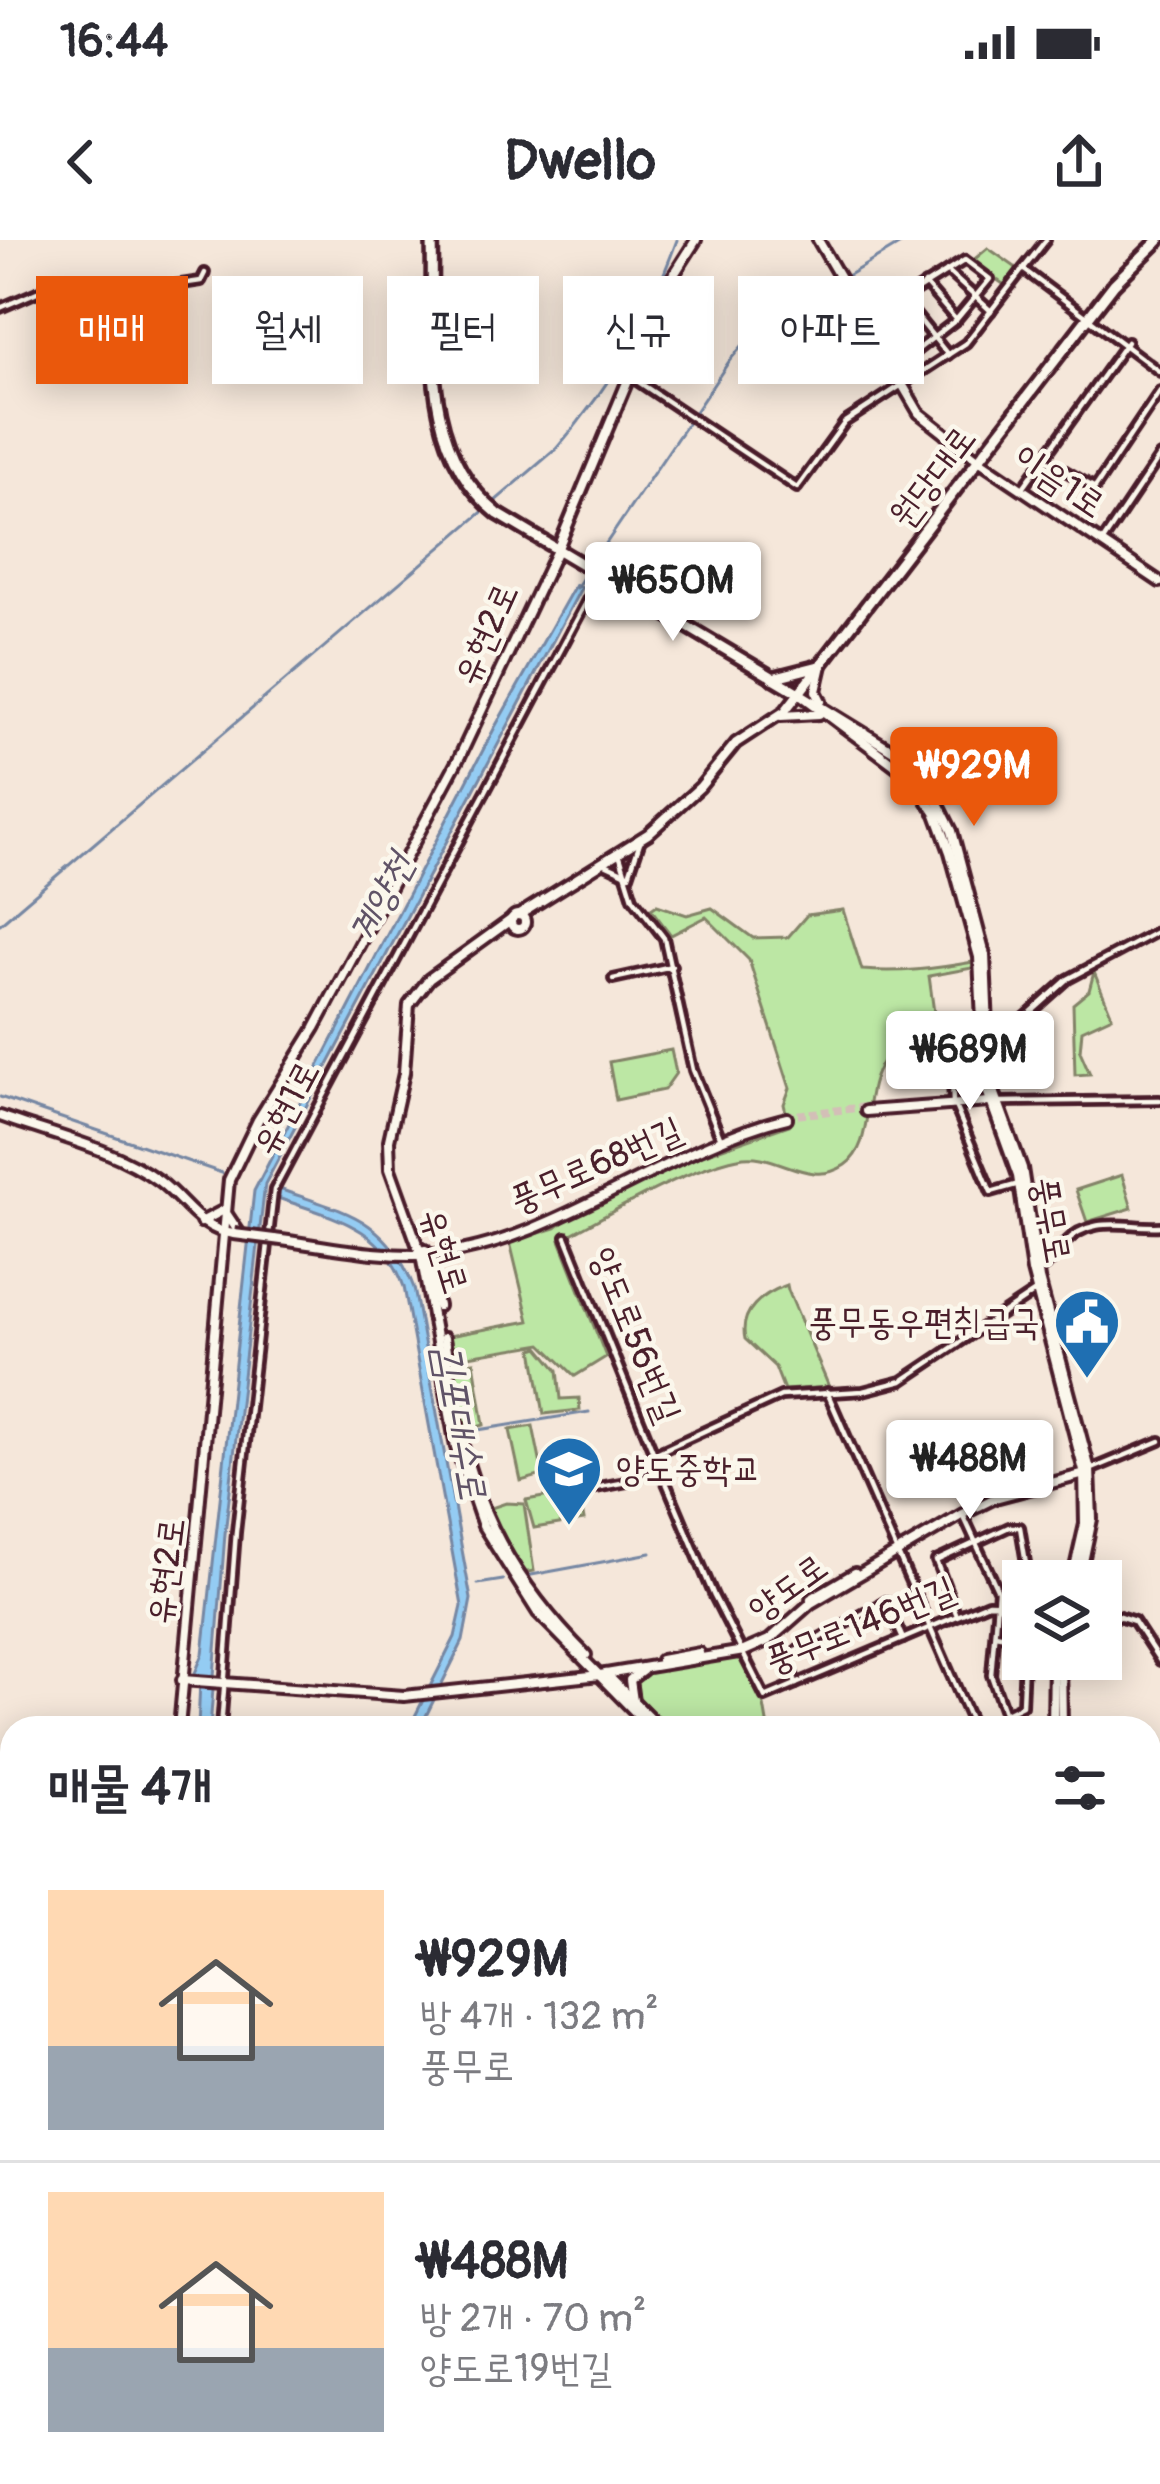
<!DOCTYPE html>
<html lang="ko">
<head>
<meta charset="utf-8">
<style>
	body { margin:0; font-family:Pangolin,"Poor Story",sans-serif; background:#f7f7f7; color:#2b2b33; height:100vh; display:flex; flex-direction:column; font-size:45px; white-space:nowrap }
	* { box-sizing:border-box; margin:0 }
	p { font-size:39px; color:#7c7c81 }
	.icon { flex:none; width:66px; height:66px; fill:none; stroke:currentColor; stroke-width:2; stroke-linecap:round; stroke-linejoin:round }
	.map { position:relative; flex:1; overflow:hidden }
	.details { position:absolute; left:0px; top:1476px; width:1161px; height:768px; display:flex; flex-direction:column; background:#fff; border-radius:36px 36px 0 0; box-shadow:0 6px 30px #0003 }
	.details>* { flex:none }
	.hud { position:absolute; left:36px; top:36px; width:1089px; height:108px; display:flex; gap:24px }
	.fabs { position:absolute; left:1002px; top:1320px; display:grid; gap:24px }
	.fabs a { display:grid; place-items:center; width:120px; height:120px; border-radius:0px; background:#fff; box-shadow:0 6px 30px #0003; font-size:60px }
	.price { position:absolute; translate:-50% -102px; padding:0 27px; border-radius:12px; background:#fff; color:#222; font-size:39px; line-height:78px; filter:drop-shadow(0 3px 6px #0008) }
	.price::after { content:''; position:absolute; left:50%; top:72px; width:36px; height:27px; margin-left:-18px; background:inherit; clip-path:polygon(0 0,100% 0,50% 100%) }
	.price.active { background:#ea580c; color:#fff }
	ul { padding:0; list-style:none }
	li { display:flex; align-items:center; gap:36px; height:300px; padding:0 48px }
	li+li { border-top:3px solid #e1e1e2 }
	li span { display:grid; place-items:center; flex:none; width:336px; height:240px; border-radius:0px; color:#555 }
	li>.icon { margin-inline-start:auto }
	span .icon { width:144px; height:144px; fill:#fffc; stroke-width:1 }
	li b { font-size:51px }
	h2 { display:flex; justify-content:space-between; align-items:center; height:144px; padding:0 48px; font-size:51px }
	.pill { padding:0 42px; border-radius:0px; background:#fff; box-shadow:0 6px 30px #0003; font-size:42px; line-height:108px }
	.pill.active { background:#ea580c; color:#fff }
	.status { display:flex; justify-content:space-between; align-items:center; height:84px; padding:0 60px; background:#fff; direction:ltr }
	.status svg { height:33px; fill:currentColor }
	header { display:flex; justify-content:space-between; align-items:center; height:156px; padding:0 48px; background:#fff; font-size:54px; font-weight:700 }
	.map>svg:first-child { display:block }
</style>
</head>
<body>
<div class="status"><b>16:44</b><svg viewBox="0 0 49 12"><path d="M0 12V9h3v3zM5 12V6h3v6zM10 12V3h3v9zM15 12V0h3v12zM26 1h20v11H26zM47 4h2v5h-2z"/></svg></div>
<header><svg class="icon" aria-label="back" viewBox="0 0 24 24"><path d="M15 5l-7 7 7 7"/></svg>Dwello<svg class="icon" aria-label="share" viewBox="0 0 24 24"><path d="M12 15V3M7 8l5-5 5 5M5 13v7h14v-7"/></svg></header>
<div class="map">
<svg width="1160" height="2244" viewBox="0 0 1160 2244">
	<rect width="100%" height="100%" fill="#f5e7da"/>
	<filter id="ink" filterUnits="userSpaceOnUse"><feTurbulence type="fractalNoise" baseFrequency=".00833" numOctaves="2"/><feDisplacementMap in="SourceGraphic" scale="24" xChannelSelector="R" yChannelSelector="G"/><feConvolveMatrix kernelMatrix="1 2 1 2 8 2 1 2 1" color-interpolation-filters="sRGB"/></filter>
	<g filter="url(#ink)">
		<g fill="#bce7a4" stroke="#838368" stroke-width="3">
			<polygon points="988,8 1018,29 1006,46 971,22"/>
			<path d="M657,665L687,675L712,668L753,698L788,697L807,675L843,670L862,730C900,733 934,729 973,722L972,728L929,736L935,780L946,779V791C837,803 889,894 845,925C808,950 775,909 738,918C682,930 611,973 560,1000L606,1117L575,1136L542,1104L456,1118L449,1096L529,1081L510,1002L556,988L574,973L679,923L789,885L784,864L790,848L749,720L706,677L671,695L651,669Z"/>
			<polygon points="1094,732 1112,776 1082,790 1080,811 1090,834 1075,835 1073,764 1089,751"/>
			<polygon points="671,810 676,833 664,850 616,860 609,822"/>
			<polygon points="1122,935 1132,968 1087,982 1076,950"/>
			<path d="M787,1045L788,1050L829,1147L784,1150L775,1127L745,1099C739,1071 762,1054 787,1045Z"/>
			<polygon points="539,1107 558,1130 561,1159 579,1158 580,1170 544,1174 533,1109"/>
			<polygon points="474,1122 484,1185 466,1190 455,1125"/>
			<polygon points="533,1186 543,1235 521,1241 510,1190"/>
			<polygon points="579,1251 584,1280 534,1288 526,1260"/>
			<polygon points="506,1263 524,1264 534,1331 522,1333 488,1269"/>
			<polygon points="739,1418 764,1465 768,1488 668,1488 632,1450 634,1437 643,1433"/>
		</g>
		<g fill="#94ccf3" stroke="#7687a3" stroke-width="3">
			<polygon points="575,345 581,348 265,944 225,1294 210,1488 198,1488 200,1440 195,1433 203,1414 254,951 495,487"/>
			<path d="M279,949C345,972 387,977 414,1048L471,1359L463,1401L420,1488H409L455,1397L462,1366L404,1047C383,985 331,977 275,957Z"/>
		</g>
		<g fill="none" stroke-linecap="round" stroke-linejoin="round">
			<g stroke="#7687a3" stroke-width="3">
				<polyline points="576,348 730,120 755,91 907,0"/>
				<path d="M0,684L556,209C615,141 646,84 677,0"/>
				<polyline points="0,857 222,933"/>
				<polyline points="466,1192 589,1172"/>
				<polyline points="526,1336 651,1313"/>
				<polyline points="478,1344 503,1340"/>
				<polyline points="1002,2232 1007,2244"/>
			</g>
			<polyline stroke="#d3bfb7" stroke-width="8" stroke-dasharray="8 4" stroke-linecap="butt" points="786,876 866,867"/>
			<g stroke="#4a1f2b" stroke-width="14">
				<g id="minor">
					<polyline points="1023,29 1046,0"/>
					<polyline points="947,31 991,71"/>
					<polyline points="925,44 956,80"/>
					<polyline points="903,59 948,115"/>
					<polyline points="0,68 65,40 168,46 201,41 205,33"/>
					<polyline points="865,83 965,20 990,39 956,80 911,115 884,70"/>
					<polyline points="631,137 797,248 845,182 966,103 1023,29 1160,132"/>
					<polyline points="1045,219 1095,248 1160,151"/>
					<polyline points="1022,249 1127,102"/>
					<polyline points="1103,301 1160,216"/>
					<polyline points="619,613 633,658 664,698 693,830 721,899"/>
					<polyline points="605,624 629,635 641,599"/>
					<polyline points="613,739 672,726"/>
					<polyline points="953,862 950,793 1019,783 1068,739 1160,690"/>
					<polyline points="1001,862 1160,860"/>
					<polyline points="955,866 991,952 1019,944"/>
					<polyline points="566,997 654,1214"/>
					<path d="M1037,1030C1054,1024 1054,1015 1065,1003C1092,974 1128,988 1160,986"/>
					<polyline points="827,1152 974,1488"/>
					<polyline points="654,1214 714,1356 765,1457 988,1363 1023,1364"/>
					<polyline points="654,1214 781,1156 863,1151 902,1141 1038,1050"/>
					<polyline points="1090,1230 1160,1201"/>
					<polyline points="595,1248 637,1240 654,1214"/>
					<polyline points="964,1277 998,1351 991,1435 1010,1488"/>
					<polyline points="1101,1370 1134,1381 1160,1421"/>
					<polyline points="956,1373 936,1321 1009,1287 1020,1287 1029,1341"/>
					<polyline points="995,1394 1023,1399"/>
					<polyline points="796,1444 787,1416 886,1361 903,1399"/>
					<polyline points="1004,1474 1022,1465 1024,1419"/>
					<polyline points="221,1488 236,1292 274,950 600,336"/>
					<polyline points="1039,1488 1052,1483"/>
					<polyline points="1149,1787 1160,1782"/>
				</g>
			</g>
			<g stroke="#4a1f2b" stroke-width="16">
				<g id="tertiary">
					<polyline points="818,0 919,173 980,221 1160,342"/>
					<polyline points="558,308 668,44 696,0"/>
					<polyline points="799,453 900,515 933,553 952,591 985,715 990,840 1022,928 1039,1039 1090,1230 1092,1279 1079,1341"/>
					<polyline points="800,454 912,538 936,574 950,612 979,717 985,845 1018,936 1032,1031 1084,1231 1085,1284 1072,1341"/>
					<polyline points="821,461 816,451 822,425"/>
					<polyline points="781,476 819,474"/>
					<polyline points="519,675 648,594 700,547 736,503 785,471 799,453"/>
					<circle cx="518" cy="682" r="7"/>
					<polyline points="512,679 429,739 409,765 404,833 389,900 390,929 421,1015 456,1207 483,1286 538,1373 651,1488"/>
					<polyline points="866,871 989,862"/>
					<path d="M0,876C52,895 114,908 159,941C186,961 199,990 234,994"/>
					<polyline points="201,982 224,970 240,994"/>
					<path d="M274,999C328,1006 384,1019 438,1014C547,1005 672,905 787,878"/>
					<polyline points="425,1010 438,1066"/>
					<polyline points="444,1098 450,1137"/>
					<path d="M455,1169C473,1269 515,1344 586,1415"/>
					<polyline points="811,1359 855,1333"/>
					<polyline points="1061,1419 1062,1488"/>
					<polyline points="661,1420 699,1413"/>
					<polyline points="606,1434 660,1488"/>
					<polyline points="182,1440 404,1456 600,1435 744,1411 769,1400 811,1363 963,1274 995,1258 1085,1234"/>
					<polyline points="633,1461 630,1440 643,1430"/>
					<polyline points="179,1488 229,940 258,880 315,788 460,516 558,308"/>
					<polyline points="1053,1488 1054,1419"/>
					<polyline points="1149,1786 1160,1833"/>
				</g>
			</g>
			<g stroke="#4a1f2b" stroke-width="18">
				<g id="secondary">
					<path d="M432,0C435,96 416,207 498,274L799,453L1114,44L1159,0"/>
					<polyline points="772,438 819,426"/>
					<polyline points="0,1832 12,1834"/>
					<polyline points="0,1928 12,1941"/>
					<polyline points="1149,2007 1160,2010"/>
					<polyline points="1149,2018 1160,2020"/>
				</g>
			</g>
			<g stroke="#4a1f2b" stroke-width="20">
				<g id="primary">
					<polyline points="0,1844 12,1848"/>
					<polyline points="0,1853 12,1856"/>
					<polyline points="273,2232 278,2244"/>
					<polyline points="283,2232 287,2244"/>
				</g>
			</g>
			<use href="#minor" stroke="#fbf7ec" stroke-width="4.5"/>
			<use href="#tertiary" stroke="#fbf7ec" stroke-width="8"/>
			<use href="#secondary" stroke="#fbf7ec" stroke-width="9"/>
			<use href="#primary" stroke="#fddf80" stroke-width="10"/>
			<g stroke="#4a1f2b" stroke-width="16" stroke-linecap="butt">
				<polyline id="tertiary-bridge" points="234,994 274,999"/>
			</g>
			<use href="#tertiary-bridge" stroke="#fbf7ec" stroke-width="8"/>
		</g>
	</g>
	<defs>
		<g id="civic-pin" transform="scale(3.45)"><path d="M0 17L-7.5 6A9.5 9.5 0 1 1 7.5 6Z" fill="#1f6fb2" stroke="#fbf7ec"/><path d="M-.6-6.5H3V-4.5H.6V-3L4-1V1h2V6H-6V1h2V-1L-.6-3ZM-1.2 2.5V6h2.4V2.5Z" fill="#fff"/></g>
		<g id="school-pin" transform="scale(3.45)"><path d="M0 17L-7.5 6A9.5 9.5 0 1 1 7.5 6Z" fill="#1f6fb2" stroke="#fbf7ec"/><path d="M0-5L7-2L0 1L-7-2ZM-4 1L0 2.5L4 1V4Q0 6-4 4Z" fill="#fff"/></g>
	</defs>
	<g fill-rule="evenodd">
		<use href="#civic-pin" x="1087" y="1082"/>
		<use href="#school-pin" x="569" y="1229"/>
	</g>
	<g text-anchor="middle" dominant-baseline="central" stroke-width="9" stroke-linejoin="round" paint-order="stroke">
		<g font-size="36" fill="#4a1f2b" stroke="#fbf7ec">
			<text transform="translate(933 237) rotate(-53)">원당대로</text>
			<text transform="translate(1059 241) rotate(34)">이음1로</text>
			<text transform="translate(486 394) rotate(-66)">유현2로</text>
			<text transform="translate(286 868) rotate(-62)">유현1로</text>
			<text transform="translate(596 925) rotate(-24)">풍무로68번길</text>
			<text transform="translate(1051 980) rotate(80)">풍무로</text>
			<text transform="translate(444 1011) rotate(73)">유현로</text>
			<text transform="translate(635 1095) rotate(68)">양도로56번길</text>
			<text transform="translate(166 1331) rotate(-83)">유현2로</text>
			<text transform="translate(788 1348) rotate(-36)">양도로</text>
			<text transform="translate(860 1385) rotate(-22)">풍무로146번길</text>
		</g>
		<g font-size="36" fill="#4a1f2b" stroke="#fbf7ec" text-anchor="end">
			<text x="1040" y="1082">풍무동우편취급국</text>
			<text x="616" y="1229" text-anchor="start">양도중학교</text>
		</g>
		<g font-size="39" font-style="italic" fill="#605367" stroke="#fbf7ec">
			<text transform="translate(381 658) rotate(-62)">계양천</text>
			<text transform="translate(460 1182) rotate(80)">김포대수로</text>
		</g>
	</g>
</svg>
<div class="fabs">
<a><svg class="icon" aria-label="layers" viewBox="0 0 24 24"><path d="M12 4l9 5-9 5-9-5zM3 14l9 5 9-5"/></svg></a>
</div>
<b class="price" style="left:673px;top:404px">₩650M</b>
<b class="price active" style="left:974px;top:589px">₩929M</b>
<b class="price" style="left:970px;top:873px">₩689M</b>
<b class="price" style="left:970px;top:1282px">₩488M</b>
<div class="hud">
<a class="pill active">매매</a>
<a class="pill">월세</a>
<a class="pill">필터</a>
<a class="pill">신규</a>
<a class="pill">아파트</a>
</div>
<section class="details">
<h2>매물 4개<svg class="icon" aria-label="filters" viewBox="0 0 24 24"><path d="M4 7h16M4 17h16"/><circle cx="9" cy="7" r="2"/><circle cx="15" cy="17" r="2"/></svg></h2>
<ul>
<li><span style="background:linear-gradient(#ffd9b3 65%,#9aa5b1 0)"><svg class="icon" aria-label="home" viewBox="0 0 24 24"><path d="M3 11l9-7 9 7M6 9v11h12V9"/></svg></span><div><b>₩929M</b><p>방 4개 · 132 m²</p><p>풍무로</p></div></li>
<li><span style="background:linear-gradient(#ffd9b3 65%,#9aa5b1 0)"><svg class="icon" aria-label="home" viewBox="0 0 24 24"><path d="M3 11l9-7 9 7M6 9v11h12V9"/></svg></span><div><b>₩488M</b><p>방 2개 · 70 m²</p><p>양도로19번길</p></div></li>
</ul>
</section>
</div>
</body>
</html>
